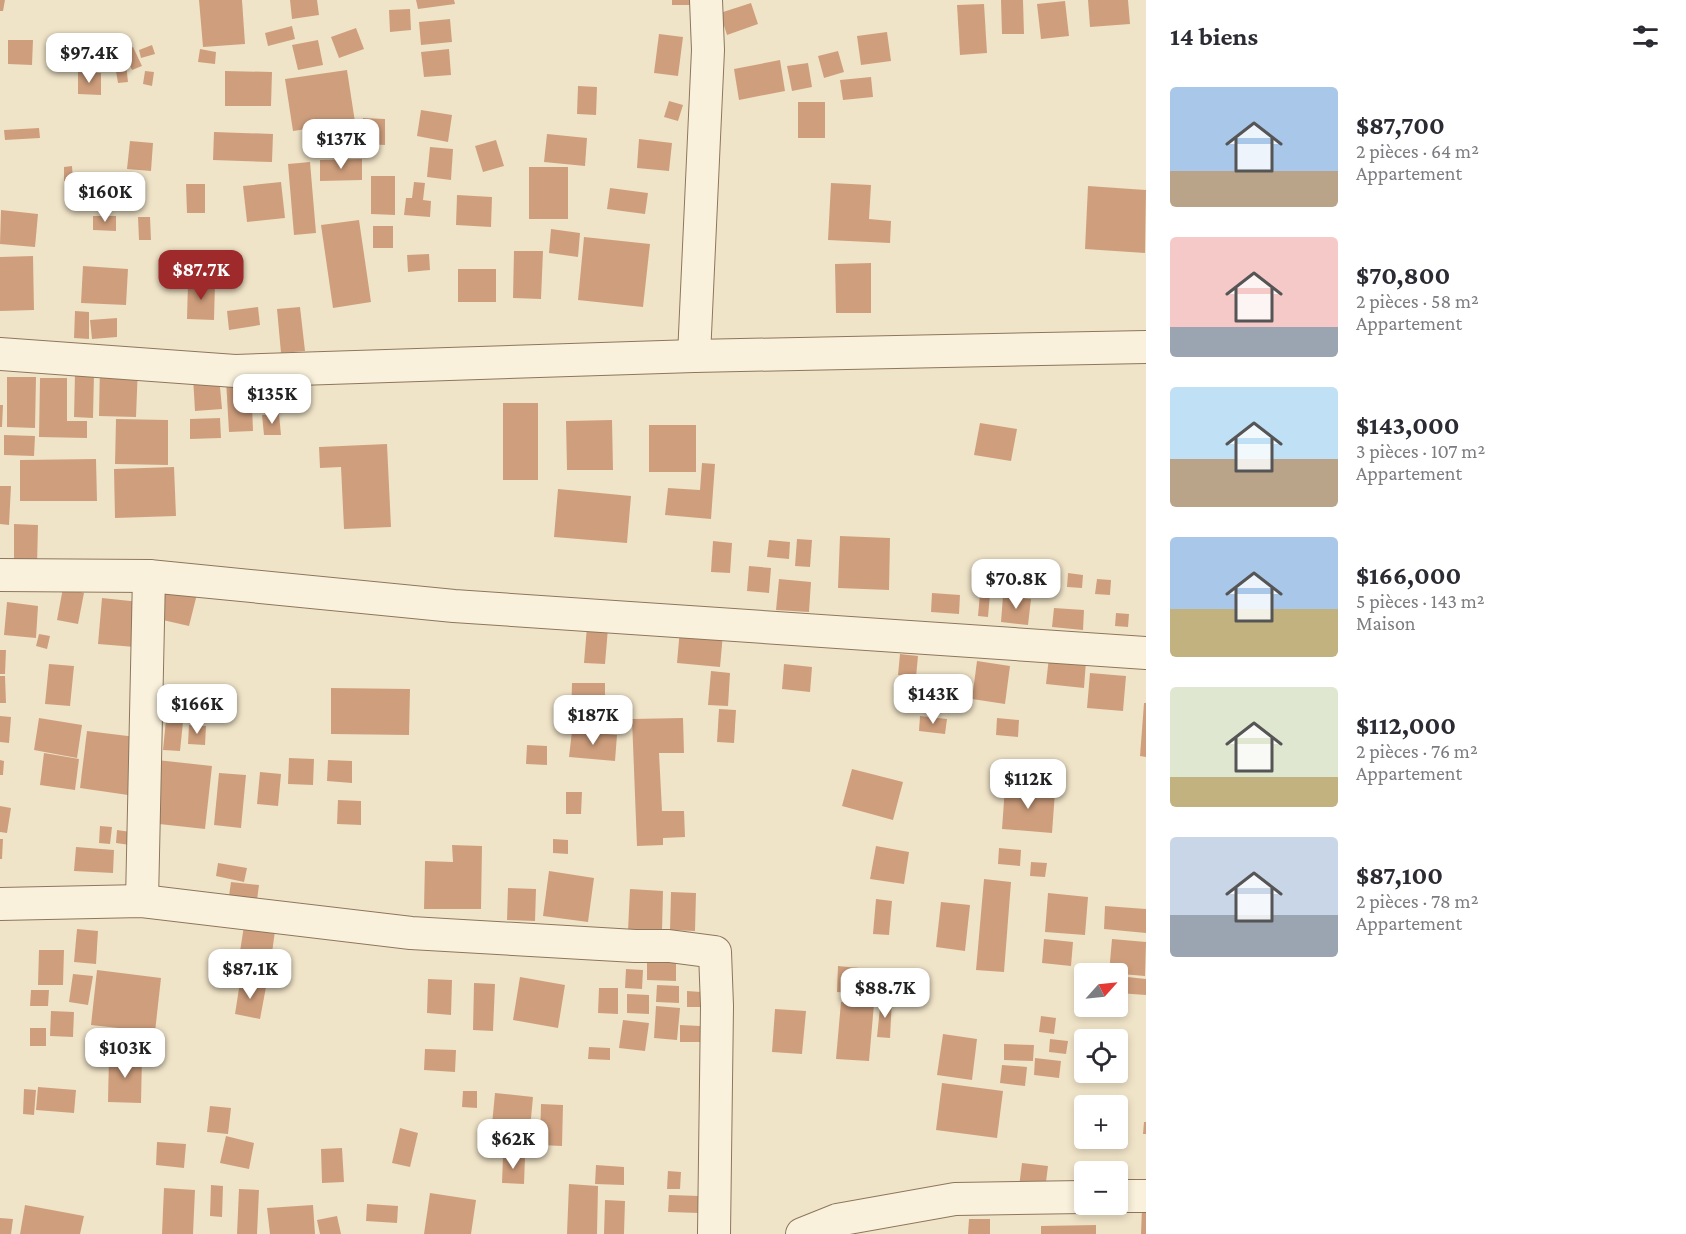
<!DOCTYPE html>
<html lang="fr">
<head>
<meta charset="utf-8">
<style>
	body { margin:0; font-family:"Crimson Pro",serif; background:#f7f7f7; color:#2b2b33; height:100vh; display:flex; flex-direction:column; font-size:22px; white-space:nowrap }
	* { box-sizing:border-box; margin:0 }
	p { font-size:20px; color:#7c7c81 }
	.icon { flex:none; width:33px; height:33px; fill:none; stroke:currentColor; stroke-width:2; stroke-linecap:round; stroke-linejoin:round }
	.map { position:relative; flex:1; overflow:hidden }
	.panel { display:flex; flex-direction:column; background:#fff; width:540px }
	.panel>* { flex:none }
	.needle { width:39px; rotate:63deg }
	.tools { position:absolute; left:1074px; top:963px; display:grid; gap:12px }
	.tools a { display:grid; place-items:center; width:54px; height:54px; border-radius:6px; background:#fff; box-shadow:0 3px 9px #0003; font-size:30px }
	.price { position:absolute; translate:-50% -51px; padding:0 14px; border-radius:12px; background:#fff; color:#222; font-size:20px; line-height:39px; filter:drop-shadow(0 2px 3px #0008) }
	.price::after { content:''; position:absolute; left:50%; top:36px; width:18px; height:14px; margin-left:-9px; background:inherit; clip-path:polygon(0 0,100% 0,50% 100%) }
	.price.on { background:#9e2a2b; color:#fff }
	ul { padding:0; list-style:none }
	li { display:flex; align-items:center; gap:18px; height:150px; padding:0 24px }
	li span { display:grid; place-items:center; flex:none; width:168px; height:120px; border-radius:6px; color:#555 }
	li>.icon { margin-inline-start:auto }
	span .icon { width:72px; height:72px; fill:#fffc; stroke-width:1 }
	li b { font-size:26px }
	h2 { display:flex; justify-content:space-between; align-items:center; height:72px; padding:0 24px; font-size:26px }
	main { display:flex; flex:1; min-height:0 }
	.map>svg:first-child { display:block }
</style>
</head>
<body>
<main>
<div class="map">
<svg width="1146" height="1234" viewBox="0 0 1146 1234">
	<rect width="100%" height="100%" fill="#f0e4c8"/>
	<g fill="#cf9f7d">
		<polygon points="0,0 5,0 3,11 0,11"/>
		<polygon points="199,0 242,0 245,44 203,47"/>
		<polygon points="290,0 317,0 319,15 292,19"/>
		<polygon points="416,0 454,0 455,4 418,9"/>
		<rect x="672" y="0" width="26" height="5"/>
		<polygon points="1001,0 1023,0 1024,34 1002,34"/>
		<polygon points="1088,0 1128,0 1130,24 1090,27"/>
		<polygon points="1065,1 1069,36 1041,39 1037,4"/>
		<polygon points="751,3 758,24 727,35 720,13"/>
		<polygon points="984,4 987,53 960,55 957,5"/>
		<polygon points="410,9 411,30 390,32 389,10"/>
		<polygon points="450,19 452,42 421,45 419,22"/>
		<polygon points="292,26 295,39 268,46 265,33"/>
		<polygon points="356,28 364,49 339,58 331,37"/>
		<polygon points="887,32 891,61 861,65 857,36"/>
		<polygon points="659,34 683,37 678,76 654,73"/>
		<polygon points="8,40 33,40 32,65 8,64"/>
		<polygon points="318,40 323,65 298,70 292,45"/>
		<polygon points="152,45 155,54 141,58 139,50"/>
		<polygon points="133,47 142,66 132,70 124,52"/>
		<polygon points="200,49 216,52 215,64 198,62"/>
		<polygon points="449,49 451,75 424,77 421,52"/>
		<polygon points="838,51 844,72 824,78 818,56"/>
		<polygon points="780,60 785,91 739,100 734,69"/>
		<polygon points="808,63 812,87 792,91 787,66"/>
		<polygon points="126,64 128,82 118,83 115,65"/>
		<polygon points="347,70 355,122 293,131 285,79"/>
		<polygon points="145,71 154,72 152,86 143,84"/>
		<polygon points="225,71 272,72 271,106 225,106"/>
		<polygon points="78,72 101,73 101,95 78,94"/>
		<polygon points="871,77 873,97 843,100 840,80"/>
		<polygon points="578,86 597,87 596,115 577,114"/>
		<polygon points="669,101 683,105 678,121 664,117"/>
		<rect x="798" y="102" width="27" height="36"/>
		<polygon points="421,110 452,115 448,142 417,136"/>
		<polygon points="363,118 385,119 385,145 362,144"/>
		<polygon points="39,128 40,138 5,140 4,130"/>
		<polygon points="214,132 273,134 272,162 213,160"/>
		<polygon points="547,134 587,138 585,166 544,162"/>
		<polygon points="639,139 672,143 669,171 637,168"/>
		<polygon points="496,140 504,166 483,172 475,146"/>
		<polygon points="130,141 153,143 151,171 127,169"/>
		<polygon points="430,147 453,149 451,180 427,177"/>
		<polygon points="362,159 362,180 320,181 320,160"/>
		<polygon points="310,162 316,233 294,235 288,164"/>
		<polygon points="72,166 73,180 64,181 64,167"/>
		<rect x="529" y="167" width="39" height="52"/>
		<polygon points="371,176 395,176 395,215 371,214"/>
		<polygon points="281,182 285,218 247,222 243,186"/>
		<polygon points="414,182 425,183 423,200 431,201 430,217 404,215 406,198 412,198"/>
		<polygon points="831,183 871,185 869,219 891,221 890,243 828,240"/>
		<polygon points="186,184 205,184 205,213 187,213"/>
		<polygon points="1088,186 1146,190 1145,253 1085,249"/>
		<polygon points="610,188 648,193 645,214 607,209"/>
		<polygon points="457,195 492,197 491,227 456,225"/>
		<polygon points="1,210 38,214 35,247 0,244"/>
		<polygon points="93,216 116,216 116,231 93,230"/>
		<polygon points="138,217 150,217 151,240 139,240"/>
		<polygon points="359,220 371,302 333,308 321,225"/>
		<rect x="373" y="226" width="20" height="22"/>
		<polygon points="551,229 580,233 578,257 549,253"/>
		<polygon points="584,237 650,244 643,307 578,300"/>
		<polygon points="514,251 543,251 541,299 513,298"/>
		<polygon points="429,254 430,270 408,272 407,255"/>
		<polygon points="33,256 34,310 0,311 0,257"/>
		<polygon points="871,263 871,313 836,313 835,264"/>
		<polygon points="83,266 128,269 126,305 81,303"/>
		<rect x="458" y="269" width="38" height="33"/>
		<polygon points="188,282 215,283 214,320 187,319"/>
		<polygon points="258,307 260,325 229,330 227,311"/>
		<polygon points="300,307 305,351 281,353 277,309"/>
		<polygon points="75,311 89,312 89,339 74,338"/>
		<polygon points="117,318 117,337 92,339 90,320"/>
		<polygon points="100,365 138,366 136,417 99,416"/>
		<polygon points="75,373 94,374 93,418 74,417"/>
		<polygon points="219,376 222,409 195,411 193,377"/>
		<polygon points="7,377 36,377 35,428 7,427"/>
		<polygon points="40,378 67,378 67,421 87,421 87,438 39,437"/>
		<polygon points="251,379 253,431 229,432 226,380"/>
		<polygon points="287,379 288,408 260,409 259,380"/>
		<rect x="503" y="403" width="35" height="77"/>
		<polygon points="0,405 3,405 2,427 0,427"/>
		<polygon points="279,414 281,435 264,435 262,415"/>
		<polygon points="220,418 221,438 190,439 190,419"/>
		<polygon points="116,419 168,420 168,465 115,464"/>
		<polygon points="612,420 613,470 567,470 566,421"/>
		<polygon points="980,423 1017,429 1011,461 974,455"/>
		<rect x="649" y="425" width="47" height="47"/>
		<polygon points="4,435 35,436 34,456 4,455"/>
		<polygon points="387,444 391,527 344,529 341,467 320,468 319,447"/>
		<polygon points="96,459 97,501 20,501 20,460"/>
		<polygon points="702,463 715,464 711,519 665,515 668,488 700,490"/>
		<polygon points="174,467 176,516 115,518 114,469"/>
		<polygon points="0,486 11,486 9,525 0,524"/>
		<polygon points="558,489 631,496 627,543 554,537"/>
		<polygon points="14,524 38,525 37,566 14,565"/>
		<polygon points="840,536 890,538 889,590 838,588"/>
		<polygon points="797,539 812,540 810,567 795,566"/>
		<polygon points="769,540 790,542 789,559 767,557"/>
		<polygon points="713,541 732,543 730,573 711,572"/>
		<polygon points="749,566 771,568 769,593 747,591"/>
		<polygon points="1009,566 1030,568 1028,592 1007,590"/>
		<polygon points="1068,573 1083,575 1082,588 1067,587"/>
		<polygon points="779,579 811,582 809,612 776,610"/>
		<polygon points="1097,579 1111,580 1110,595 1095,594"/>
		<polygon points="162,581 198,590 189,626 154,618"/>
		<polygon points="63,588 84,593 78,624 57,620"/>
		<polygon points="932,593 960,595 959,614 931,612"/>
		<polygon points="980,593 990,594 988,617 978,616"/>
		<polygon points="1003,596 1031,599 1028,625 1001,622"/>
		<polygon points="102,598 140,602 135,647 98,644"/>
		<polygon points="7,602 38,606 36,638 4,635"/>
		<polygon points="1054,608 1084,610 1083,630 1052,627"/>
		<polygon points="1116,613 1129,614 1128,627 1115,626"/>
		<polygon points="587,626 608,628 605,664 584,663"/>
		<polygon points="680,629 723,634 720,667 677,663"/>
		<polygon points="39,634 50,636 47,649 36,646"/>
		<polygon points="0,650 6,650 5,674 0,674"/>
		<polygon points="900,654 918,656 916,677 898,675"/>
		<polygon points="1049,657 1086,661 1084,688 1046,684"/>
		<polygon points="977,661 1010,666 1005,704 972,699"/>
		<polygon points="49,664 74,666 70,706 45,704"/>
		<polygon points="784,664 812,667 810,692 782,689"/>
		<polygon points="711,671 730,673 728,706 708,705"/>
		<polygon points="1090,673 1126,676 1123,711 1087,708"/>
		<polygon points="0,676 5,676 6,703 0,703"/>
		<polygon points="572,683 605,683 605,720 571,720"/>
		<polygon points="331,688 410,689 409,735 331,734"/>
		<polygon points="1144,703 1146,703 1146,757 1140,756"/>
		<polygon points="719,709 736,710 734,743 717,742"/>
		<polygon points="0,716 11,717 9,743 0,742"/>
		<polygon points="920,716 947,719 945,734 919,731"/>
		<polygon points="39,718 82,725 77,758 34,750"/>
		<polygon points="683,718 684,753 659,753 662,811 684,811 685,837 663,838 663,845 637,846 632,719"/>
		<polygon points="997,718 1019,720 1018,737 996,735"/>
		<polygon points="166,720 183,722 180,751 163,750"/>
		<polygon points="189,725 206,726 205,745 188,744"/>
		<polygon points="87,731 136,737 128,795 80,788"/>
		<polygon points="572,731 617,735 615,761 569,757"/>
		<polygon points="527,745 547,746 547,765 526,764"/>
		<polygon points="44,753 79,759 75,790 40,785"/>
		<polygon points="289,758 314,759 313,785 288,784"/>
		<polygon points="0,760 4,761 3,775 0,775"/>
		<polygon points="157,760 212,766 205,829 150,823"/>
		<polygon points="328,760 352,761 352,783 327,781"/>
		<polygon points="852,769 903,782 893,820 842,806"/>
		<polygon points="260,772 281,774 278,806 257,804"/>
		<polygon points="219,773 246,775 241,828 214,825"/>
		<polygon points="1005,787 1055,792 1052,833 1002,829"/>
		<polygon points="566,792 582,792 581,814 566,814"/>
		<polygon points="338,800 361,801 361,825 337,824"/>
		<polygon points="0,806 11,808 7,833 0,832"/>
		<polygon points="100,826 112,827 110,844 99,843"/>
		<polygon points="117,830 131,832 130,845 116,843"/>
		<polygon points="0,839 3,839 2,859 0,859"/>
		<polygon points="553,839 568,840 568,854 553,853"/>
		<polygon points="452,845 482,846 481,909 424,909 425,861 453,862"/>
		<polygon points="876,846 909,852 904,884 870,879"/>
		<polygon points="76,847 114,850 113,873 74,871"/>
		<polygon points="999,848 1021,850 1020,866 998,864"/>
		<polygon points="1031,862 1047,863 1045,877 1030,876"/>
		<polygon points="218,863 247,868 244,882 216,876"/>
		<polygon points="549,871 594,878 588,922 543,916"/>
		<polygon points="984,879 1011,882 1004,972 976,970"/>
		<polygon points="231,882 259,885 257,900 229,896"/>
		<polygon points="508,888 536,889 535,921 507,920"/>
		<polygon points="630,889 663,891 662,932 628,931"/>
		<polygon points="671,892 696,893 695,931 670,930"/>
		<polygon points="1048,893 1088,897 1085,935 1045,932"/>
		<polygon points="876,899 892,901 889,935 873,934"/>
		<polygon points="941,902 970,905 965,951 936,947"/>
		<polygon points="1105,906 1146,909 1146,933 1104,929"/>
		<polygon points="244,926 275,931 268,982 236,977"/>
		<polygon points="77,929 98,931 96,964 74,962"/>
		<polygon points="1044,939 1073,942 1071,966 1042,963"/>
		<polygon points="1112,939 1146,942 1145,976 1109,973"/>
		<polygon points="39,950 64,950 63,985 38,985"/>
		<polygon points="647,956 676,957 676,981 647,980"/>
		<polygon points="838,966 870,969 869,994 837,992"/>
		<polygon points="626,969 643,970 642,989 625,988"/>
		<polygon points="97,970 161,978 155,1032 91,1025"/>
		<polygon points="73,974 93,976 88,1005 69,1002"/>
		<polygon points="1118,976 1146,979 1146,995 1118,993"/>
		<polygon points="520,977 565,985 558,1028 513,1020"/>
		<polygon points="428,979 452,980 451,1015 427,1013"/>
		<polygon points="240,982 266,987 260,1019 235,1014"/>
		<polygon points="474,983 495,984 493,1031 473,1030"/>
		<polygon points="657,985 679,986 679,1003 656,1002"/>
		<polygon points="599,988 618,988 618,1014 598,1013"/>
		<polygon points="31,990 49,990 48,1006 30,1006"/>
		<polygon points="687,991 701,992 700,1007 687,1007"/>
		<polygon points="627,994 649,995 649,1014 627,1013"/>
		<polygon points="881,998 892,999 890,1038 877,1037"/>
		<polygon points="841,1002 874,1004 869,1061 836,1059"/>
		<polygon points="656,1006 680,1008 677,1040 654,1038"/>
		<polygon points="775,1009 806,1011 802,1054 772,1052"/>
		<polygon points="51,1011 74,1012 73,1037 50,1036"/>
		<polygon points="1041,1016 1056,1018 1054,1034 1039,1032"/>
		<polygon points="623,1020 649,1023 645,1051 619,1048"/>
		<polygon points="680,1025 700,1026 700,1042 680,1042"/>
		<rect x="30" y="1028" width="16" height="18"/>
		<polygon points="943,1034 977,1039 972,1080 937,1075"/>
		<polygon points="1050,1039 1068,1041 1066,1054 1049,1052"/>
		<polygon points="1004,1044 1034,1045 1033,1061 1004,1060"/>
		<polygon points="589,1047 610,1048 610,1060 588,1059"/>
		<polygon points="425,1049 456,1050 455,1072 424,1070"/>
		<polygon points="109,1055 142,1056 141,1103 108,1102"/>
		<polygon points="1035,1058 1061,1061 1059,1078 1034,1075"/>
		<polygon points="1002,1065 1027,1067 1025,1086 1000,1083"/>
		<polygon points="942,1083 1003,1091 997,1138 936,1130"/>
		<polygon points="38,1087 76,1090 74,1113 36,1110"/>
		<polygon points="24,1089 36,1090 34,1115 23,1114"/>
		<polygon points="463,1091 477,1091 477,1108 462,1107"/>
		<polygon points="495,1093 533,1097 529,1139 491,1135"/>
		<polygon points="541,1104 563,1105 562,1146 540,1145"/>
		<polygon points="210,1106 231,1108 228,1134 207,1132"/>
		<polygon points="1144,1122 1146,1122 1146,1134 1143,1134"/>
		<polygon points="400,1128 418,1133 410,1167 392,1163"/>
		<polygon points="226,1136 254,1143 249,1169 220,1163"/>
		<polygon points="157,1142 186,1144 184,1168 156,1165"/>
		<polygon points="342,1148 344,1182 322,1183 321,1149"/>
		<polygon points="503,1156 525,1157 524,1184 502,1183"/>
		<polygon points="1022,1163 1048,1166 1045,1190 1019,1187"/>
		<polygon points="596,1165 624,1167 624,1185 595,1184"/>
		<polygon points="668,1171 681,1172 680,1189 667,1189"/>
		<polygon points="569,1184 598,1186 597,1234 567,1234"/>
		<polygon points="211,1185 223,1186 222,1217 210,1216"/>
		<polygon points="164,1188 195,1190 193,1234 162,1234"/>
		<polygon points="239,1189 259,1190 257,1234 237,1234"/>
		<polygon points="430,1193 476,1200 471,1234 424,1234"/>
		<polygon points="669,1195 699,1196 699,1213 668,1212"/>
		<polygon points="605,1200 625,1201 624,1234 604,1234"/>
		<polygon points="367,1204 398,1206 397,1223 366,1221"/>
		<polygon points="25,1205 84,1216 80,1234 20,1234"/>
		<polygon points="313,1205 315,1234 270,1234 267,1208"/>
		<polygon points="1142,1207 1146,1207 1146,1234 1141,1234"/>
		<polygon points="337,1216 341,1234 320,1234 317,1220"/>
		<polygon points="0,1218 13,1219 11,1234 0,1234"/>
		<polygon points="969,1219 990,1219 990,1234 968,1234"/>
		<polygon points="1096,1225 1096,1234 1041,1234 1041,1226"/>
	</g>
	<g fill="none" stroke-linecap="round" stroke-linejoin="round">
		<g stroke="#8d765c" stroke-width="34">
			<g id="street">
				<polyline points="0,354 235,371 694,356 1146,347"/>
				<polyline points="694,356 708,50 706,0"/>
				<polyline points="0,575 149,576 454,606 1146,653"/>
				<polyline points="142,901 149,576"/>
				<polyline points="0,904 142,901 411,933 635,946 669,946 715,952 717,1006 714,1234"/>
				<polyline points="1118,1196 1146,1196"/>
				<polyline points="802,1234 837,1220 955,1199 1084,1197"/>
			</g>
		</g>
		<use href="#street" stroke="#faf1dc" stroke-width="32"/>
	</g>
</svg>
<div class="tools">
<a><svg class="needle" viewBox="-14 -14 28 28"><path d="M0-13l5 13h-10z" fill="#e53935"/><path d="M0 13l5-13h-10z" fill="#7c7c81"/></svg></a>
<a><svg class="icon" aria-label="locate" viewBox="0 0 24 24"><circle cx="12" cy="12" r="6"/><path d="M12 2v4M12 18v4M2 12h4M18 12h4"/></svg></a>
<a>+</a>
<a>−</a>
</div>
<b class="price" style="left:89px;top:84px">$97.4K</b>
<b class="price" style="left:341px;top:170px">$137K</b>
<b class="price" style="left:105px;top:223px">$160K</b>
<b class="price on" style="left:201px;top:301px">$87.7K</b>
<b class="price" style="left:272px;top:425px">$135K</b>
<b class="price" style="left:1016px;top:610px">$70.8K</b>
<b class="price" style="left:933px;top:725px">$143K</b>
<b class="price" style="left:197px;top:735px">$166K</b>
<b class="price" style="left:593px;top:746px">$187K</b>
<b class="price" style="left:1028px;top:810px">$112K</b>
<b class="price" style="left:250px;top:1000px">$87.1K</b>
<b class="price" style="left:885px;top:1019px">$88.7K</b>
<b class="price" style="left:125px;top:1079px">$103K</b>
<b class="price" style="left:513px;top:1170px">$62K</b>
</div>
<section class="panel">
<h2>14 biens<svg class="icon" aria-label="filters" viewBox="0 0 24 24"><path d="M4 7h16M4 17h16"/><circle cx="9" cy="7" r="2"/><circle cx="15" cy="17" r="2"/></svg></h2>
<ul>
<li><span style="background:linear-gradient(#a9c7e8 70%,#b9a48a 0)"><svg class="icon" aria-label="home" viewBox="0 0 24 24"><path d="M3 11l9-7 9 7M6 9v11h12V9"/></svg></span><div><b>$87,700</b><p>2 pièces · 64 m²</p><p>Appartement</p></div></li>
<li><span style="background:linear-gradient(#f6c9c9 75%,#9aa5b1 0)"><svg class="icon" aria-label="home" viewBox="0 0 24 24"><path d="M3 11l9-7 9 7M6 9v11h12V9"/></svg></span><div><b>$70,800</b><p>2 pièces · 58 m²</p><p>Appartement</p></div></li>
<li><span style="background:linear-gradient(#bfe0f5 60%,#b9a48a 0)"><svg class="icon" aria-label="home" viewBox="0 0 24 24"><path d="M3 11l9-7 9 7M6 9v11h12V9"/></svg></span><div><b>$143,000</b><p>3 pièces · 107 m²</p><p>Appartement</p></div></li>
<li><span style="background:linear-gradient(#a9c7e8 60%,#c2b280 0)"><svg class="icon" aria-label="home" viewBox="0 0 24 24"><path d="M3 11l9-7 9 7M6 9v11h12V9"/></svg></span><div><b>$166,000</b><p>5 pièces · 143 m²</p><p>Maison</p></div></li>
<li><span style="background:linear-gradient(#dfe7d0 75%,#c2b280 0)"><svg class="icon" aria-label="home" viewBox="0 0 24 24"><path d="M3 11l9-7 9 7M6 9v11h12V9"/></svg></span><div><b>$112,000</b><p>2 pièces · 76 m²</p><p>Appartement</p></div></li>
<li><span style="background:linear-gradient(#c9d6e8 65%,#9aa5b1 0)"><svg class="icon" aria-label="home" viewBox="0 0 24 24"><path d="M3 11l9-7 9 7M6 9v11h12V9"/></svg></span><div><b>$87,100</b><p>2 pièces · 78 m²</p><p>Appartement</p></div></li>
</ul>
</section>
</main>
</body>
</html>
